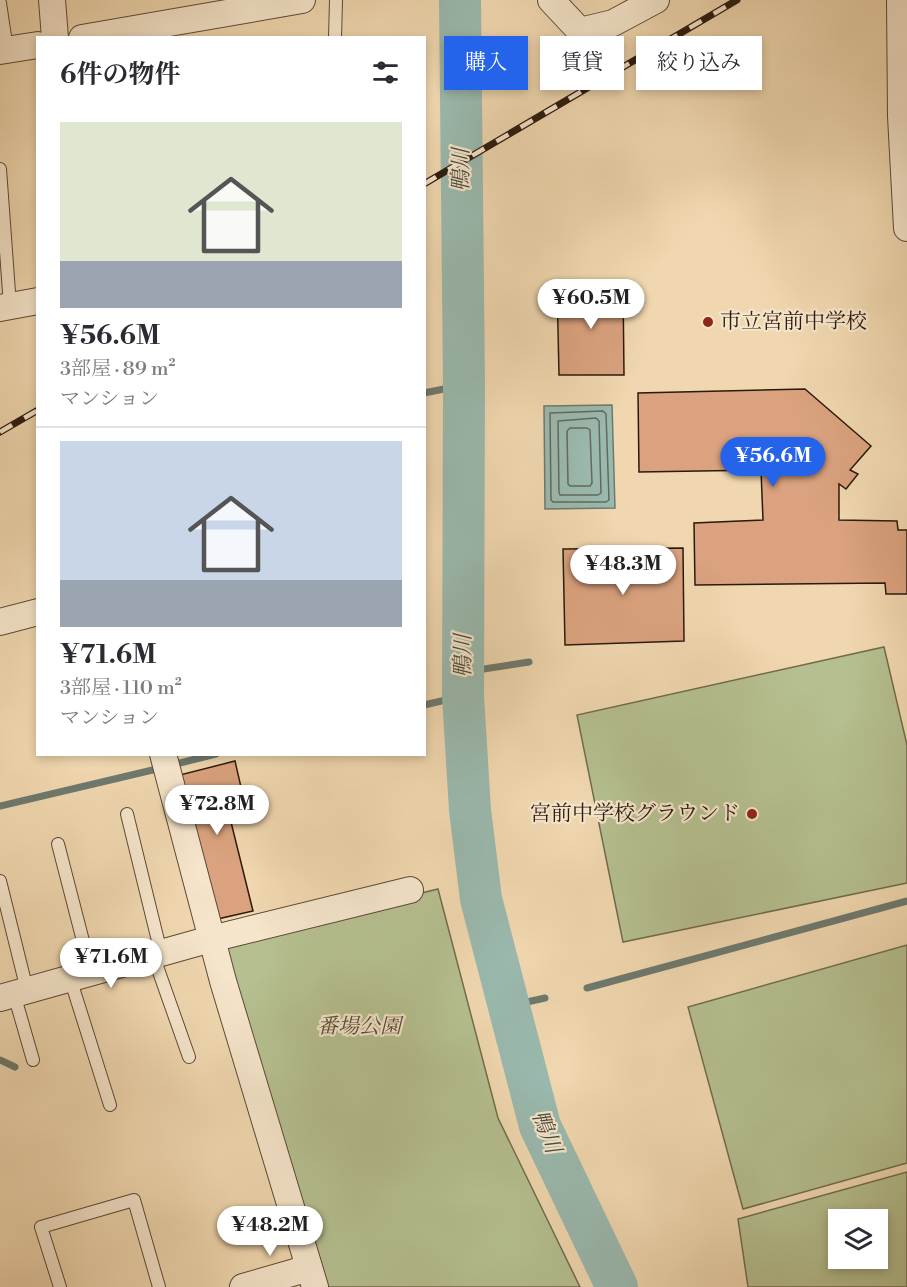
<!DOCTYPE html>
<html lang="ja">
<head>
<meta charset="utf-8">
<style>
	body { margin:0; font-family:"Libre Bodoni","Noto Serif JP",serif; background:#f2f2f3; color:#2b2b33; height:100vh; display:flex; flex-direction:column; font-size:22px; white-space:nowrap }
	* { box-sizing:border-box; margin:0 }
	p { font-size:20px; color:#7c7c81 }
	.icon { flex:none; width:33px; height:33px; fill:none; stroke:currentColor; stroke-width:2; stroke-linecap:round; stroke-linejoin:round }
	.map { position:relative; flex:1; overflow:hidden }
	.side { position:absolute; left:36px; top:36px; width:390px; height:720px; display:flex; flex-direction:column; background:#fff; border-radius:0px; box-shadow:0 3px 9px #0003 }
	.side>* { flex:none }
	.hud { position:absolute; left:444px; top:36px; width:372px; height:54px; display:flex; gap:12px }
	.fabs { position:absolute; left:828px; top:1209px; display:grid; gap:12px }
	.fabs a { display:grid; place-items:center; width:60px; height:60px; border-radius:0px; background:#fff; box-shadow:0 3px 9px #0003; font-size:30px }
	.price { position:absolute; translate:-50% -51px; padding:0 14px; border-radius:21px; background:#fff; color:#222; font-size:20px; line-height:39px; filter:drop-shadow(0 2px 3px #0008) }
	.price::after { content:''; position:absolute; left:50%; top:36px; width:18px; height:14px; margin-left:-9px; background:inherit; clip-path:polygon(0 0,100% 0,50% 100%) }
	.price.on { background:#2563eb; color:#fff }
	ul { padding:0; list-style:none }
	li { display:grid; align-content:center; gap:12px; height:318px; padding:0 24px }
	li+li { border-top:2px solid #e1e1e2 }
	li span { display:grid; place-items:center; height:186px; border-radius:0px; color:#555 }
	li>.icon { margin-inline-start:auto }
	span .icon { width:108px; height:108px; fill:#fffc; stroke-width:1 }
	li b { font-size:26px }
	h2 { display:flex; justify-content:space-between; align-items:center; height:72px; padding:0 24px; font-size:26px }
	.chip { padding:0 21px; border-radius:0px; background:#fff; box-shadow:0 3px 9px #0003; font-size:21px; line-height:54px }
	.chip.on { background:#2563eb; color:#fff }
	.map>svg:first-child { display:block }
</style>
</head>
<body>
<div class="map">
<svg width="907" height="1287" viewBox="0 0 907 1287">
	<rect width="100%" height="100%" fill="#f0d7af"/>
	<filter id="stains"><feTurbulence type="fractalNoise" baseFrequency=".00333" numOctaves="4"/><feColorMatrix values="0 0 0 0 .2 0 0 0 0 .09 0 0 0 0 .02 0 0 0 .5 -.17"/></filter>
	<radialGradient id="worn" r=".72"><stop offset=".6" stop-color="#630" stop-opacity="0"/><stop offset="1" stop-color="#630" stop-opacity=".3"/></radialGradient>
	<g fill="#b5bf8f" stroke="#706c4e" stroke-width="1.5" fill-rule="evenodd">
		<polygon points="884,647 907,745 907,883 623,942 577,715"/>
		<polygon points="438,889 498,1118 580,1287 324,1287 217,943"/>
		<polygon points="907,945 907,1163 743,1209 688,1007"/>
		<path d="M907,1172V1287H748L738,1219ZM838,1220H878V1258H838Z"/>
	</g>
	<polygon fill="#9ab9ae" stroke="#6e796e" stroke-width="1.5" points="612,405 615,508 545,509 544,406"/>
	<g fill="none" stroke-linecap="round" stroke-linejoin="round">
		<g stroke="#626a5e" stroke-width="1.5">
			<polygon points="603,411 606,414 609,500 606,502 553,502 551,500 550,413"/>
			<polygon points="596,418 599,421 601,493 598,495 560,495 559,492 558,421"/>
			<polygon points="570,428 587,428 590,430 592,483 590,486 570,486 568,484 567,431"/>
		</g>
		<g stroke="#6e796e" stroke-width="7">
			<polyline points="424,393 464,385"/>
			<polyline points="464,672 529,662"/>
			<polyline points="424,705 463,696"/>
			<polyline points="172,765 216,754"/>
			<polyline points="0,806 161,768"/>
			<polyline points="587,988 907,901"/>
			<polyline points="509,1006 545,998"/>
			<polyline points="0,1060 15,1067"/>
		</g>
		<polyline stroke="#9ab9ae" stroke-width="42" points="460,0 464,385 463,696 470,810 481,899 540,1126 617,1287"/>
	</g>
	<g fill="#daa27e" stroke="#2b1a0d" stroke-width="1.5">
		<polygon points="557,284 623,285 624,375 559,375"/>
		<polygon points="805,389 871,446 850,470 858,474 846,489 839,484 839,520 897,521 898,530 907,530 907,594 886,594 885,583 695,585 694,523 763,520 761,470 639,472 638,393"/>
		<polygon points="683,548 684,641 565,645 563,549"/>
		<polygon points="235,761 246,809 229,814 253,911 213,920 176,776"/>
	</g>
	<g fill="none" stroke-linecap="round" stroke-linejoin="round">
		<g stroke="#5c4936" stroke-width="14">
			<g id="service">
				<polyline points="0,3 7,50"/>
				<polyline points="335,38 336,0"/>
				<polyline points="0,169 10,306"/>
				<polyline points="127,814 161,953"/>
				<polyline points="58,844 91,972"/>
				<polyline points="0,881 27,990"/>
				<polyline points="153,955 189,1057"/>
				<polyline points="70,978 110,1105"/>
				<polyline points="14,994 33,1060"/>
				<polyline points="60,1287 41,1227 134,1200 159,1287"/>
			</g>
		</g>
		<g stroke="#5c4936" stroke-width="28">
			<g id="minor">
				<polyline points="52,0 55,38"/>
				<polyline points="551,0 580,31 613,23 656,0"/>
				<polyline points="900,0 901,116 907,228"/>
				<polyline points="82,38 302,0"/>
				<polyline points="0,51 38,45"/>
				<polyline points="0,308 38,301"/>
				<polyline points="0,622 38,612"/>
				<polyline points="163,754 223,981 315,1287"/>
				<polyline points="0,998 211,939 410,890"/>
				<polyline points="243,1287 309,1268"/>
			</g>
		</g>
		<use href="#service" stroke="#f5e5cb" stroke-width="12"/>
		<use href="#minor" stroke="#f5e5cb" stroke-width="26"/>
		<g stroke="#2b1a0d" stroke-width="7">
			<g id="rail">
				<polyline points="424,184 737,0"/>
				<polyline points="0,432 38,410"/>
			</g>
		</g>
		<use href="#rail" stroke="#f5e5cb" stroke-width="4.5" stroke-dasharray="14" stroke-linecap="butt"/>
	</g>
	<g fill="#8f2418" stroke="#f5e5cb" stroke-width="2">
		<circle cx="708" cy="322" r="6"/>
		<circle cx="752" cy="814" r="6"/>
	</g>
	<g text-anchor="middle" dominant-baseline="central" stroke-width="4.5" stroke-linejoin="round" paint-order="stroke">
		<g font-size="21" fill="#2b1a0d" stroke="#f5e5cb" text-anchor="start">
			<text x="720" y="322">市立宮前中学校</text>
			<text x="740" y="814" text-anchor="end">宮前中学校グラウンド</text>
		</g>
		<g font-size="21" font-style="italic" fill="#544c34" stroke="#f5e5cb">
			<text x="359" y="1027">番場公園</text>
		</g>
		<g font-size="22" font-style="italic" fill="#4c4a3d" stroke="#f5e5cb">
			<text transform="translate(461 170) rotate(-90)">鴨川</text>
			<text transform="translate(463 656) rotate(-90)">鴨川</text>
			<text transform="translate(546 1132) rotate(69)">鴨川</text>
		</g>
	</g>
	<rect width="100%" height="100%" filter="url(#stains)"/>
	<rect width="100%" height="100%" fill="url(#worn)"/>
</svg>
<div class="fabs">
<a><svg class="icon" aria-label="layers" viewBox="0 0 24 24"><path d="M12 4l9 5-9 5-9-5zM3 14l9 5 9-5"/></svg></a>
</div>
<b class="price" style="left:591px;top:330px">¥60.5M</b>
<b class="price on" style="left:773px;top:488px">¥56.6M</b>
<b class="price" style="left:623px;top:596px">¥48.3M</b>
<b class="price" style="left:217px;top:836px">¥72.8M</b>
<b class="price" style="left:111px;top:989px">¥71.6M</b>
<b class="price" style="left:270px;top:1257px">¥48.2M</b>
<div class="hud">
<a class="chip on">購入</a>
<a class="chip">賃貸</a>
<a class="chip">絞り込み</a>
</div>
<section class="side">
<h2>6件の物件<svg class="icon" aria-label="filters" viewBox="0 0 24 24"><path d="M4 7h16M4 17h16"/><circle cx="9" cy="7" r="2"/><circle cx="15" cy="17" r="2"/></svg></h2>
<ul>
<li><span style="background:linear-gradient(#dfe7d0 75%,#9aa5b1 0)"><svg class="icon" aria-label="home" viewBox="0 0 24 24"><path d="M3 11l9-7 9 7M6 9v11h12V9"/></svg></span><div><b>¥56.6M</b><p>3部屋 · 89 m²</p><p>マンション</p></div></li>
<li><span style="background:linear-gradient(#c9d6e8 75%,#9aa5b1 0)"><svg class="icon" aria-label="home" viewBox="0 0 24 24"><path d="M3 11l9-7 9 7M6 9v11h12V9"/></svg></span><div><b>¥71.6M</b><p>3部屋 · 110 m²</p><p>マンション</p></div></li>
</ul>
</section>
</div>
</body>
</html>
